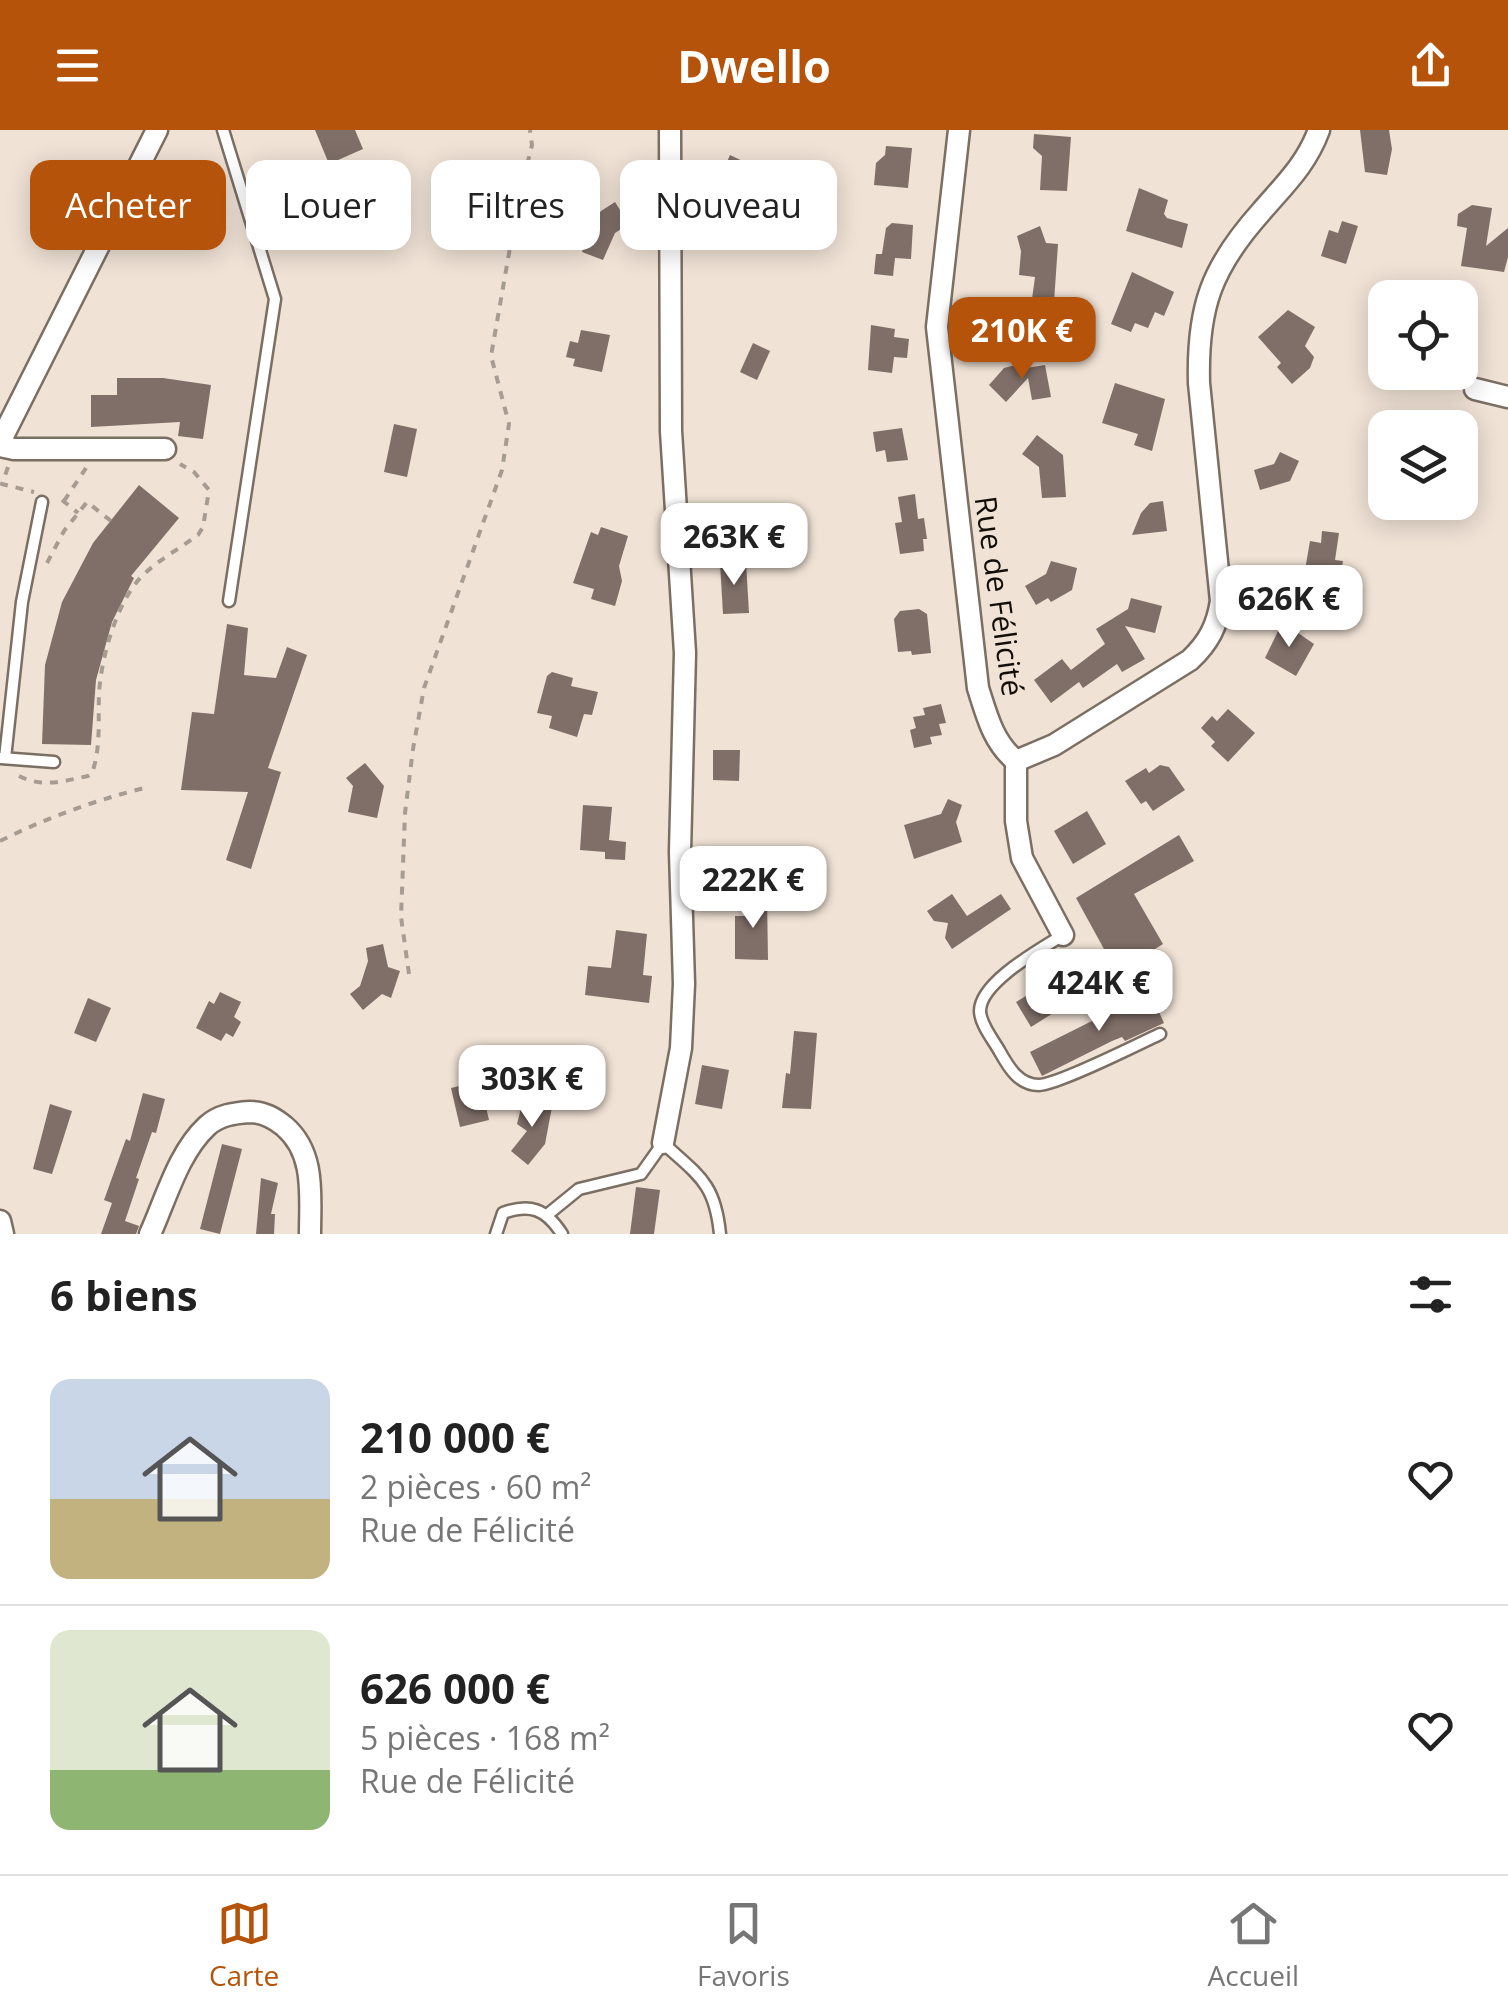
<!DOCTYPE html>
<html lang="fr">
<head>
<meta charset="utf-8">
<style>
	body { margin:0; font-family:"Open Sans",sans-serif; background:#f2f2f2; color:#222; height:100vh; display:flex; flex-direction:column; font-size:38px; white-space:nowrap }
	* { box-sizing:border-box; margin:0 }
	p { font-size:32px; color:#767676 }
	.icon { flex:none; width:55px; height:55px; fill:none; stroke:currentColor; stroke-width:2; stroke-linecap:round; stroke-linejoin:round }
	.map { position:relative; height:1104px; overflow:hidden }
	.sheet { display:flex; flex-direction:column; background:#fff; flex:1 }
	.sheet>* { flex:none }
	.hud { position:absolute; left:30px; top:30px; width:1000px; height:90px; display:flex; gap:20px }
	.controls { position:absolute; left:1368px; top:150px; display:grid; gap:20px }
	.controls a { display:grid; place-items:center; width:110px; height:110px; border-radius:20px; background:#fff; box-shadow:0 5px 25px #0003; font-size:50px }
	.price { position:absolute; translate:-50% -85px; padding:0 22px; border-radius:20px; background:#fff; color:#222; font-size:32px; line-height:65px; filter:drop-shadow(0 2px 5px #0008) }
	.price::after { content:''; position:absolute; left:50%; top:60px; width:30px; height:22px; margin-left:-15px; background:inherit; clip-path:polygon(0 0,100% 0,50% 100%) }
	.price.active { background:#b45309; color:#fff }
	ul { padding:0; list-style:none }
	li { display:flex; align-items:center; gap:30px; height:250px; padding:0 50px }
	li+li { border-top:2px solid #e0e0e0 }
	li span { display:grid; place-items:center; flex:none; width:280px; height:200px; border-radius:20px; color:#555 }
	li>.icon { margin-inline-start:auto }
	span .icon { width:120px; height:120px; fill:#fffc; stroke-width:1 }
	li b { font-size:42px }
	h2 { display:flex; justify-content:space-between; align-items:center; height:120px; padding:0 50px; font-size:42px }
	.chip { padding:0 35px; border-radius:20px; background:#fff; box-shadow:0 5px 25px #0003; font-size:35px; line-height:90px }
	.chip.active { background:#b45309; color:#fff }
	header { display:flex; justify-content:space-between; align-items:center; height:130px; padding:0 50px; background:#b45309; color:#fff; font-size:45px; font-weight:700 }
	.tabs { display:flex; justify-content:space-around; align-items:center; height:140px; border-top:2px solid #e0e0e0; background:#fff; font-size:28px; color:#767676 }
	.tabs a { display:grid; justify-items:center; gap:5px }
	.tabs .active { color:#b45309 }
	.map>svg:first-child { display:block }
</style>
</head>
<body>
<header><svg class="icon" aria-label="menu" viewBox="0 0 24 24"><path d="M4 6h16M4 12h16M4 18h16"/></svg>Dwello<svg class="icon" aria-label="share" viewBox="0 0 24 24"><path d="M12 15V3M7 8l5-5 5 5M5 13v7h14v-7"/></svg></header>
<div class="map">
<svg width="1508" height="1104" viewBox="0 0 1508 1104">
	<rect width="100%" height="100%" fill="#f0e2d5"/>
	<g fill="#806f69">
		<polygon points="315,0 355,0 363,19 329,34"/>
		<polygon points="1360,0 1389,0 1392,19 1387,45 1365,42"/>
		<polygon points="1034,4 1071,7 1067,61 1040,60 1042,26 1033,18"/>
		<polygon points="886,16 912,18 908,58 874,55 876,33 885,25"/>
		<polygon points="730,25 755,37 727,97 703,86"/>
		<polygon points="1139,58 1168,70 1164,84 1167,88 1188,94 1182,118 1126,101"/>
		<polygon points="615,72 629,94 615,103 603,130 582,122 590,94 601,81"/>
		<polygon points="1472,75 1492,78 1486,116 1508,98 1508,127 1504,142 1461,136 1467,98 1457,96 1458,84"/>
		<polygon points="1342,91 1358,96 1346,134 1321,126 1329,100 1338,103"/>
		<polygon points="892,93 913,95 911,129 895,128 893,146 874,144 876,124 882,124 886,98"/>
		<polygon points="1040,96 1046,113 1058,114 1054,172 1032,169 1035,147 1019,145 1021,121 1017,106"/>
		<polygon points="1132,142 1174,162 1164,186 1155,182 1148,198 1135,193 1131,202 1111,194"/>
		<polygon points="1288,180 1315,197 1305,216 1314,227 1310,238 1292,254 1277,237 1281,233 1258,207"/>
		<polygon points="871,195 895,199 894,207 909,209 907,228 894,227 892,243 868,240"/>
		<polygon points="581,200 610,205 602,242 573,236 575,229 566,227 570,211 578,213"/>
		<polygon points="753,213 770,221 757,250 740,242"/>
		<polygon points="1019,234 1020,239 1045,235 1051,267 1032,270 1028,248 1006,272 989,255 1004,238"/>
		<polygon points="117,248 163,248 211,255 203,309 178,306 180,292 91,297 91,265 117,265"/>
		<polygon points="1115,253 1165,269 1152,321 1134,315 1138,304 1102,293"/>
		<polygon points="394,294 417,299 407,347 384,342"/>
		<polygon points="902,298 908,330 887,332 885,320 876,322 873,302"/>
		<polygon points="1037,305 1063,325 1066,367 1042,368 1039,337 1022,324"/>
		<polygon points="1280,322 1299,331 1290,351 1260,360 1254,340 1274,334"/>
		<polygon points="139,355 179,388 131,446 134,448 112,492 96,550 91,615 42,614 45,535 62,472 93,413"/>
		<polygon points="915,364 918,389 924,388 927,409 923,409 924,421 900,424 895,393 902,392 898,367"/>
		<polygon points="1163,371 1167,401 1132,405 1141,383 1150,373"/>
		<polygon points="601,397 628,406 619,436 622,451 615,476 591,469 594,459 573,453 591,402 598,405"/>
		<polygon points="1322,401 1339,403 1335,430 1343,431 1339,455 1308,451 1309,440 1305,440 1310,411 1321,413"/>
		<polygon points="1051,431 1077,438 1072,460 1051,472 1048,468 1036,475 1025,456 1046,444"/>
		<polygon points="746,432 749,483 723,484 720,433"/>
		<polygon points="1131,468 1162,476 1155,503 1125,496 1145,529 1122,542 1117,534 1083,558 1079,552 1051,573 1034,550 1062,529 1071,540 1105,514 1096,499 1128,479"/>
		<polygon points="919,479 927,484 931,523 912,525 911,521 898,522 894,489 900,481"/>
		<polygon points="227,494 248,498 244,545 276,548 287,517 307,525 268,638 281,642 251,739 226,730 248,662 181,660 192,582 214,584"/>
		<polygon points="1288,496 1314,514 1296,546 1265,528 1279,499"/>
		<polygon points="552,542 573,548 571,556 598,562 592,585 584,584 577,607 549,598 552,586 537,583 547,546"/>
		<polygon points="941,574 946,593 939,594 942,605 930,607 932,614 914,618 910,600 916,598 913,587 925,585 923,578"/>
		<polygon points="1228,579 1255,603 1228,632 1211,616 1215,612 1201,598 1212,586 1217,591"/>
		<polygon points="713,620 740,620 739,651 713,650"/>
		<polygon points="365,633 384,656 377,688 348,682 353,656 346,648"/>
		<polygon points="1160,635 1169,637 1185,660 1153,681 1146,671 1141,674 1125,651 1146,638 1149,643"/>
		<polygon points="948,669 962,675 956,692 962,712 914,729 904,695 941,684"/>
		<polygon points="583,675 612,677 609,710 626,712 625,730 605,729 605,722 580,720"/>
		<polygon points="1087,681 1106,714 1073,734 1054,701"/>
		<polygon points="1179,705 1194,731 1134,764 1163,814 1031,897 1016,872 1104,819 1076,768"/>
		<polygon points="952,764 967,786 1001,764 1011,779 952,819 945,808 948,793 934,791 927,781"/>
		<polygon points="749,766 767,766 768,830 735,829 735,786 749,786"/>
		<polygon points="616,800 647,804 643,845 652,846 649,873 585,865 588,836 611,838"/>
		<polygon points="383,814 388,837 400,841 391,868 382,864 363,880 350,864 360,856 368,831 366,818"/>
		<polygon points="220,862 241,872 234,887 241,892 233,907 226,903 221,911 196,898 209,871 214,874"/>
		<polygon points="1150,862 1164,893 1125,911 1122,907 1112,911 1042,946 1030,922"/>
		<polygon points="88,868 111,878 96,912 74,903"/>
		<polygon points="794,901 817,903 811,979 782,978 786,943 790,944"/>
		<polygon points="702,935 729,940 722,979 695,974"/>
		<polygon points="480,951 489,990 460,997 451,958"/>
		<polygon points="143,963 165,969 156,1003 152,1002 136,1048 139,1049 125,1091 139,1096 136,1104 101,1104 112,1073 104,1070 126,1009 130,1011"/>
		<polygon points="523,970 552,977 545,1014 528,1035 511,1021 527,1001 517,994"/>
		<polygon points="50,974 72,981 52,1044 33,1039"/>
		<polygon points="222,1014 242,1019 220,1104 200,1099"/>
		<polygon points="261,1048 278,1053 271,1084 275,1084 274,1104 256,1104"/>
		<polygon points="636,1057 660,1060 654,1104 630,1104"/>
	</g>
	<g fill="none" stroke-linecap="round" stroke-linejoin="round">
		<g stroke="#7b6f63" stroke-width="15">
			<g id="lane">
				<polyline points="223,0 275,169 229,471"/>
				<polyline points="1,628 54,632"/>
				<polyline points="5,628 22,472 42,372"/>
				<path d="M1063,805C1041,819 980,852 980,881C980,894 994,911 1000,922C1009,938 1019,955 1039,955C1057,955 1139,914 1160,904"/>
				<path d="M547,1085L579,1059L641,1044L663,1013C699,1046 715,1053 720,1104"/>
				<path d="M496,1104L503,1083C530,1073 546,1079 562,1104"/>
			</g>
		</g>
		<g stroke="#7b6f63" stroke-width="25">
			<g id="street">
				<path d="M959,0L937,197L978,558C987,586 993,612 1016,631L1054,615L1190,530C1209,512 1217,496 1221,471L1199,253C1197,178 1211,138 1261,82C1285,54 1306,35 1319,0"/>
				<polyline points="1475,259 1508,267"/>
				<polyline points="0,312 157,0"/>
				<polyline points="0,316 14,319 165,319"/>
				<polyline points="1016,631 1016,691 1022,728 1063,805"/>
				<polyline points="663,1013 681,918 684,854 680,722 685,523 671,301 670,0"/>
				<polyline points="0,1091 3,1104"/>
				<path d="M150,1104C166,1069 178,1023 207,996C219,985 234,983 250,982C264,982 274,988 284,996C316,1023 310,1066 310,1104"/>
			</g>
		</g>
		<g stroke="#a79c92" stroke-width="4" stroke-dasharray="8 8" stroke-linecap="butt">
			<polyline points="8,337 2,354 34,362"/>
			<polyline points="62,370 78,383"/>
			<polyline points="64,371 86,338"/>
			<polyline points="47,433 64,401 87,372 111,391"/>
			<path d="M19,646C42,658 64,651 88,646L92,643C101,618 98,590 99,564C101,528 116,474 141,447C158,430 179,419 198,405L203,397L209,360L194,342L180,334"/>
			<path d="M0,711C48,687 96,670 148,657"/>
			<polyline points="409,844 401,787 405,683 413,619 424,558 502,340 509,294 491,226 518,72 532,15 530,0"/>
		</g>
		<use href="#lane" stroke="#fff" stroke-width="10"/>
		<use href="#street" stroke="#fff" stroke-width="20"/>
	</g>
	<g text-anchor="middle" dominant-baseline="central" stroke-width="10" stroke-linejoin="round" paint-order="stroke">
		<g font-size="30" fill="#110d09" stroke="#f0e2d5">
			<text transform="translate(1000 466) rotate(82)">Rue de Félicité</text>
		</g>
	</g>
</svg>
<div class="controls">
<a><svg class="icon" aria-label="locate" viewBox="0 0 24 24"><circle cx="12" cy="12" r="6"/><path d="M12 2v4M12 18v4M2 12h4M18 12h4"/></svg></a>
<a><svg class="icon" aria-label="layers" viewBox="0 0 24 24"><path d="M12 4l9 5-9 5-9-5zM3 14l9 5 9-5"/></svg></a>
</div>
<b class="price active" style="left:1022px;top:252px">210K €</b>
<b class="price" style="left:734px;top:458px">263K €</b>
<b class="price" style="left:1289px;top:520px">626K €</b>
<b class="price" style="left:753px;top:801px">222K €</b>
<b class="price" style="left:1099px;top:904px">424K €</b>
<b class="price" style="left:532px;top:1000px">303K €</b>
<div class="hud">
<a class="chip active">Acheter</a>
<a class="chip">Louer</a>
<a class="chip">Filtres</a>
<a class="chip">Nouveau</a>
</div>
</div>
<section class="sheet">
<h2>6 biens<svg class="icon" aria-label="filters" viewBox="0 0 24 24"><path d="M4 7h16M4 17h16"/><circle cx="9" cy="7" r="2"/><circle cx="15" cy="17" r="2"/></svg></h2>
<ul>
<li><span style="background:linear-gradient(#c9d6e8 60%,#c2b280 0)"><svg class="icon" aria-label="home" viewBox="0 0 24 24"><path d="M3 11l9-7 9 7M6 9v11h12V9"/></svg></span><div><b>210 000 €</b><p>2 pièces · 60 m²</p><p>Rue de Félicité</p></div><svg class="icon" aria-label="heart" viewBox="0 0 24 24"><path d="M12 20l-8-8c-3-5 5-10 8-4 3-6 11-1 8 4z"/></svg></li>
<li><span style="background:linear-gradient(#dfe7d0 70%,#8fb573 0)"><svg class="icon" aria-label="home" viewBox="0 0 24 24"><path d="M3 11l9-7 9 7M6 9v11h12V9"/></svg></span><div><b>626 000 €</b><p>5 pièces · 168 m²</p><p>Rue de Félicité</p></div><svg class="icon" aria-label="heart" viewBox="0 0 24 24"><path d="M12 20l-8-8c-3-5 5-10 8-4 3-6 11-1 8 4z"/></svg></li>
</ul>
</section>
<nav class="tabs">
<a class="active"><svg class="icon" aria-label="map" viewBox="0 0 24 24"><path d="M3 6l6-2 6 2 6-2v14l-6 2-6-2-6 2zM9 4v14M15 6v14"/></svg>Carte</a>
<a><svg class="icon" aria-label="saved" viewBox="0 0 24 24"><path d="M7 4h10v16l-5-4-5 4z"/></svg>Favoris</a>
<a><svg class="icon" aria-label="home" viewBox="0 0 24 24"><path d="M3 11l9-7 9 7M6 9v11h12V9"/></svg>Accueil</a>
</nav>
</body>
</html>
